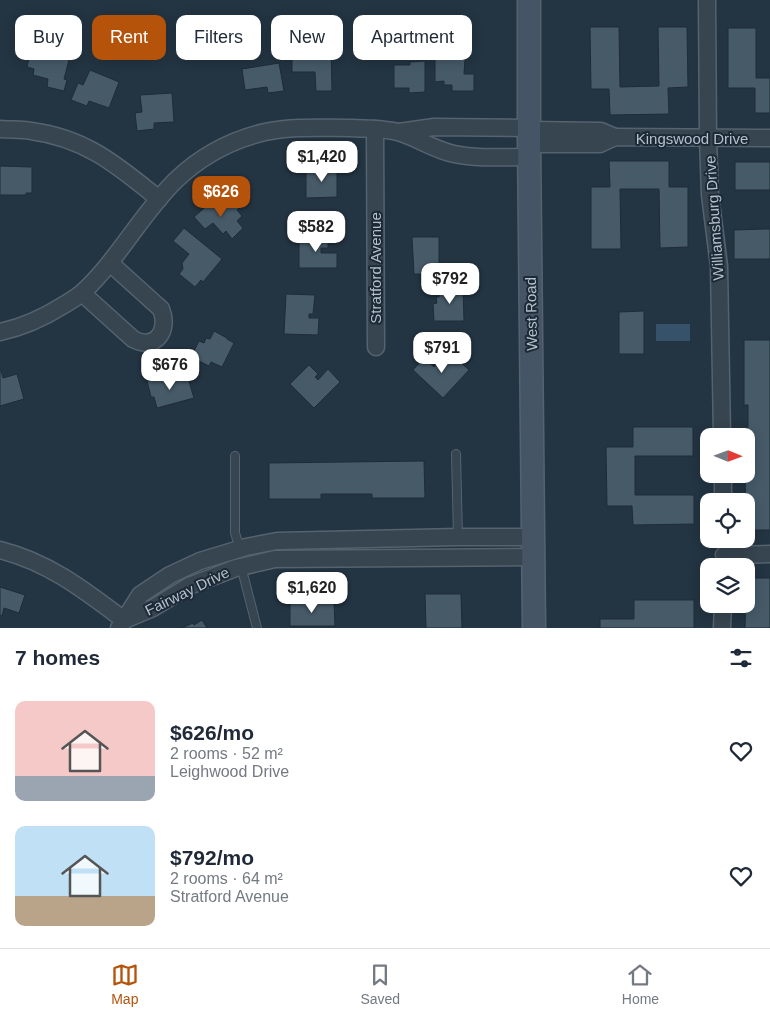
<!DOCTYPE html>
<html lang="en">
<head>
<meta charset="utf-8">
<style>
	body { margin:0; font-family:Arial,sans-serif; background:#f2f2f3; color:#1f2937; height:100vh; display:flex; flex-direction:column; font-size:19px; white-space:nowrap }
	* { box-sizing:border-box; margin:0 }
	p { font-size:16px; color:#747a83 }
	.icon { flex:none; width:28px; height:28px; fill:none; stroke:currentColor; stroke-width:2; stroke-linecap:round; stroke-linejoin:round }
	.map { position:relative; height:628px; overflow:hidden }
	.panel { display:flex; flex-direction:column; background:#fff; flex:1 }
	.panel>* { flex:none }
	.guide { position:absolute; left:15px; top:15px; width:500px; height:45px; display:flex; gap:10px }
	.needle { width:32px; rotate:91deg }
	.fabs { position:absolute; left:700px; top:428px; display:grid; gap:10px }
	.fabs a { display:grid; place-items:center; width:55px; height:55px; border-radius:10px; background:#fff; box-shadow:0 2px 12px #0003; font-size:25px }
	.price { position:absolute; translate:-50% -42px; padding:0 11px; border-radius:10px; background:#fff; color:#222; font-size:16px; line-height:32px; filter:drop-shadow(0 1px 2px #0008) }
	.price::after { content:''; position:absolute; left:50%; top:30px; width:15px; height:11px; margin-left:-8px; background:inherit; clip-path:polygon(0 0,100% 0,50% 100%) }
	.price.on { background:#b45309; color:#fff }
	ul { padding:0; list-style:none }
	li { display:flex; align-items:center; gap:15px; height:125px; padding:0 15px }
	li span { display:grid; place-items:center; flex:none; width:140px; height:100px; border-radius:10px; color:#555 }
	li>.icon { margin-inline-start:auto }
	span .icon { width:60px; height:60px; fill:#fffc; stroke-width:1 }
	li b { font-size:21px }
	h2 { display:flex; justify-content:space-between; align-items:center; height:60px; padding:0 15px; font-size:21px }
	.tag { padding:0 18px; border-radius:10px; background:#fff; box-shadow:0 2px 12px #0003; font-size:18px; line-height:45px }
	.tag.on { background:#b45309; color:#fff }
	.tabs { display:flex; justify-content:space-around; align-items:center; height:70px; border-top:1px solid #e0e1e3; background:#fff; font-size:14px; color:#747a83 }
	.tabs a { display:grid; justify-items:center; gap:2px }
	.tabs .on { color:#b45309 }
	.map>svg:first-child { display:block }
</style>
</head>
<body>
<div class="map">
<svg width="770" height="628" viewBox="0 0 770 628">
	<rect width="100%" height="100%" fill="#233442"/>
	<rect fill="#35526a" x="656" y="324" width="34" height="17"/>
	<g fill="#465a68" stroke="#1e2c39">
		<polygon points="590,27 619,27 620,87 659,86 658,27 687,27 688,87 668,88 669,114 610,115 609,89 591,89"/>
		<polygon points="728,28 756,28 756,78 770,78 770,113 755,113 755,88 728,88"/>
		<polygon points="292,43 331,43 332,91 316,91 315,72 292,72"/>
		<polygon points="38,50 54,54 54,52 70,56 64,79 67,80 64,91 47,87 48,79 33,75 34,69 27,67 30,54 37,56"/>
		<polygon points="435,59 465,59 464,74 474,74 474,91 452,91 452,85 444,85 444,81 435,82"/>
		<polygon points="425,61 425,92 409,93 409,88 394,88 394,65 410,65 410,62"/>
		<polygon points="279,63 284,91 268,93 267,87 245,90 242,69"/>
		<polygon points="90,70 119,82 109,108 89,101 87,106 71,100 78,83 83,85"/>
		<polygon points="172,93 174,122 154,123 154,129 137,131 135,113 142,112 140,95"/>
		<polygon points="609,161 669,161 669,187 688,187 688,247 660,248 659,189 620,189 621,249 591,249 591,187 610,187"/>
		<rect x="735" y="162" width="35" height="28"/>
		<polygon points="321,165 337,165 337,197 306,198 306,171 321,171"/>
		<polygon points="0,166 32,167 32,193 26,193 26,195 0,195"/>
		<polygon points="229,198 239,209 237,210 242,216 237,221 243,228 232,239 226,231 223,234 213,223 205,229 194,217 211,202 214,206 219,202 221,205"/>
		<polygon points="184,228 222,259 203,282 201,280 195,287 179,274 183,269 182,263 189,254 173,241"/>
		<polygon points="765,229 770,229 770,259 734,259 734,230"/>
		<polygon points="299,235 328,235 328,248 321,248 321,253 337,253 337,268 299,268"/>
		<polygon points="412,237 439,237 439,274 414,274"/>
		<polygon points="463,287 464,321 434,321 433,304 437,303 436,297 439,297 439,291 445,291 445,288"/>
		<polygon points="286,294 315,295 313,314 309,314 309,318 319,318 318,335 284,334"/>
		<polygon points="644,311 644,354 619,354 619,312"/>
		<polygon points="214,331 227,338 227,339 234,343 222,367 211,362 209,366 191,357 199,341 204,343 206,338 210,339"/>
		<polygon points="744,340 770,340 770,530 746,530 745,474 746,474 746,466 748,466 748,405 744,405"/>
		<polygon points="448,351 469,370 443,398 413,370 424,358 434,367"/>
		<polygon points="309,365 318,374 315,377 318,380 328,369 340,382 314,408 290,384"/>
		<polygon points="1,370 3,378 17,374 24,399 0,406 0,371"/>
		<polygon points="187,375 194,398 157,408 154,397 151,397 147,381 165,376 167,381"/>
		<polygon points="633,427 693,427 693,456 635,456 635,495 694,495 694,524 633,525 632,506 607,506 606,447 633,447"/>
		<polygon points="424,461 425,498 372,498 372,494 321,494 321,499 269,499 269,463"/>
		<polygon points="746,578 770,578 770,628 745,628"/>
		<polygon points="0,587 25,595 19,613 4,608 2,616 0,615"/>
		<polygon points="425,594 461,594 462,628 426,628"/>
		<polygon points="634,600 694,600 694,628 600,628 600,619 634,619"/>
		<polygon points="334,602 335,626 290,626 290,603"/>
		<polygon points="202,620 207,628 182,628 193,623 194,625"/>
	</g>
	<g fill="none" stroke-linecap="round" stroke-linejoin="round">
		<g stroke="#55636f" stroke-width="10">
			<g id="service">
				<polyline points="456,454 458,537"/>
				<polyline points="235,456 235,533 240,549"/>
				<polyline points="241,566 257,628"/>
			</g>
		</g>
		<g stroke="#55636f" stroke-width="19">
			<g id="minor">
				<polyline points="707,0 708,138 710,195 719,266 722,436"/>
				<path d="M0,129C10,130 21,129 31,131C86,138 118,166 159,199"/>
				<polyline points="375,129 376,347"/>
				<polyline points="529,130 601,131 615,137"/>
				<polyline points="399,132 434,127 529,128"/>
				<polyline points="529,144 600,144 615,137 770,138"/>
				<path d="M82,293L133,339C155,351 170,331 161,309L110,263"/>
				<path d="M0,332C23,327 43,318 62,306C70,301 78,297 84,291C119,258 142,213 176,180C201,156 231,140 265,132C293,126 323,128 352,128C368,129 386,128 401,133C419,139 435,150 454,154C479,159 503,157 529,157"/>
				<polyline points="723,474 723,501"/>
				<path d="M0,550C50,563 84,590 124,620"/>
				<polyline points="724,555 770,554"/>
				<polyline points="124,620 153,608 189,586 236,568 275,559 534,557"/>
				<polyline points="119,628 140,595 170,575 200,561 246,547 277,541 458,537 533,537"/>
				<polyline points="722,628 723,604"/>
			</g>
		</g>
		<g stroke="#55636f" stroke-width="25">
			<polyline id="secondary" points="529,0 529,140 534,628"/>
		</g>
		<use href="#service" stroke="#374551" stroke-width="8"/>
		<use href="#minor" stroke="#374551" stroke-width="16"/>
		<use href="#secondary" stroke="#455565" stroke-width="22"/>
	</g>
	<g text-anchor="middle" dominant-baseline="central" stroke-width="4" stroke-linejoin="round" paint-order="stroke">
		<g font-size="15" fill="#b4c0cc" stroke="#1c2a37">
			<text x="692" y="138">Kingswood Drive</text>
			<text transform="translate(714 218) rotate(-94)">Williamsburg Drive</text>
			<text transform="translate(375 268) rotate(-90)">Stratford Avenue</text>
			<text transform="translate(531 314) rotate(-91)">West Road</text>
			<text transform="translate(187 591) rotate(-26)">Fairway Drive</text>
		</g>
	</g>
</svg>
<div class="fabs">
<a><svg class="needle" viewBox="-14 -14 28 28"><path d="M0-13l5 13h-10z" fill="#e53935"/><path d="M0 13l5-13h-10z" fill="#747a83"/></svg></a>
<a><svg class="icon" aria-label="locate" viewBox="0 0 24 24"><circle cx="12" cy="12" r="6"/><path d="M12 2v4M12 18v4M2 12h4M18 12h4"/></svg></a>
<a><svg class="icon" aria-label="layers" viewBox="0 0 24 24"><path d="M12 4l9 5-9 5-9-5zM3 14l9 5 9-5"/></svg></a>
</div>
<b class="price" style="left:322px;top:183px">$1,420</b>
<b class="price on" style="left:221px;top:218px">$626</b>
<b class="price" style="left:316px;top:253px">$582</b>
<b class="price" style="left:450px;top:305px">$792</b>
<b class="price" style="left:442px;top:374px">$791</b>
<b class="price" style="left:170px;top:391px">$676</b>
<b class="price" style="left:312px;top:614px">$1,620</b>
<div class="guide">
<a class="tag">Buy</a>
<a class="tag on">Rent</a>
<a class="tag">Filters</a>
<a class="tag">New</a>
<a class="tag">Apartment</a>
</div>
</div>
<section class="panel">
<h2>7 homes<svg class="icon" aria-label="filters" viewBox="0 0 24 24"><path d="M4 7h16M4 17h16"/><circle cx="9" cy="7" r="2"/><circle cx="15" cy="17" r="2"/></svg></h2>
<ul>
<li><span style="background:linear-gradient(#f6c9c9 75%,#9aa5b1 0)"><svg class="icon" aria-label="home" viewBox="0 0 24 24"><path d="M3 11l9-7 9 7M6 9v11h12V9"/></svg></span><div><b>$626/mo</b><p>2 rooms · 52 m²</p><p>Leighwood Drive</p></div><svg class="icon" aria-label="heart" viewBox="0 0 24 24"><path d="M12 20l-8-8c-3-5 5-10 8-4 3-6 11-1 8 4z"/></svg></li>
<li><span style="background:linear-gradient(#bfe0f5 70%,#b9a48a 0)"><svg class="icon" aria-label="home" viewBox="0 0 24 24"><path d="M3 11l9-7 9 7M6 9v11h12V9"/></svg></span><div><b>$792/mo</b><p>2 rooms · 64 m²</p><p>Stratford Avenue</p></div><svg class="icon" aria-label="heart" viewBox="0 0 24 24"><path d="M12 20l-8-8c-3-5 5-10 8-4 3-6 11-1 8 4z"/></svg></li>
</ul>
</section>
<nav class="tabs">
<a class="on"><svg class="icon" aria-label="map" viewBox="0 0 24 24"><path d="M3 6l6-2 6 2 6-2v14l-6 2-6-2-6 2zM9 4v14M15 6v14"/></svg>Map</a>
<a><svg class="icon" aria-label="saved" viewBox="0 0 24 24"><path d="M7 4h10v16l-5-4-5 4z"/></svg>Saved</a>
<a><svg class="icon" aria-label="home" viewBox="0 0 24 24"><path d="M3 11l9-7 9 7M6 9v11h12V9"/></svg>Home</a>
</nav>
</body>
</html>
